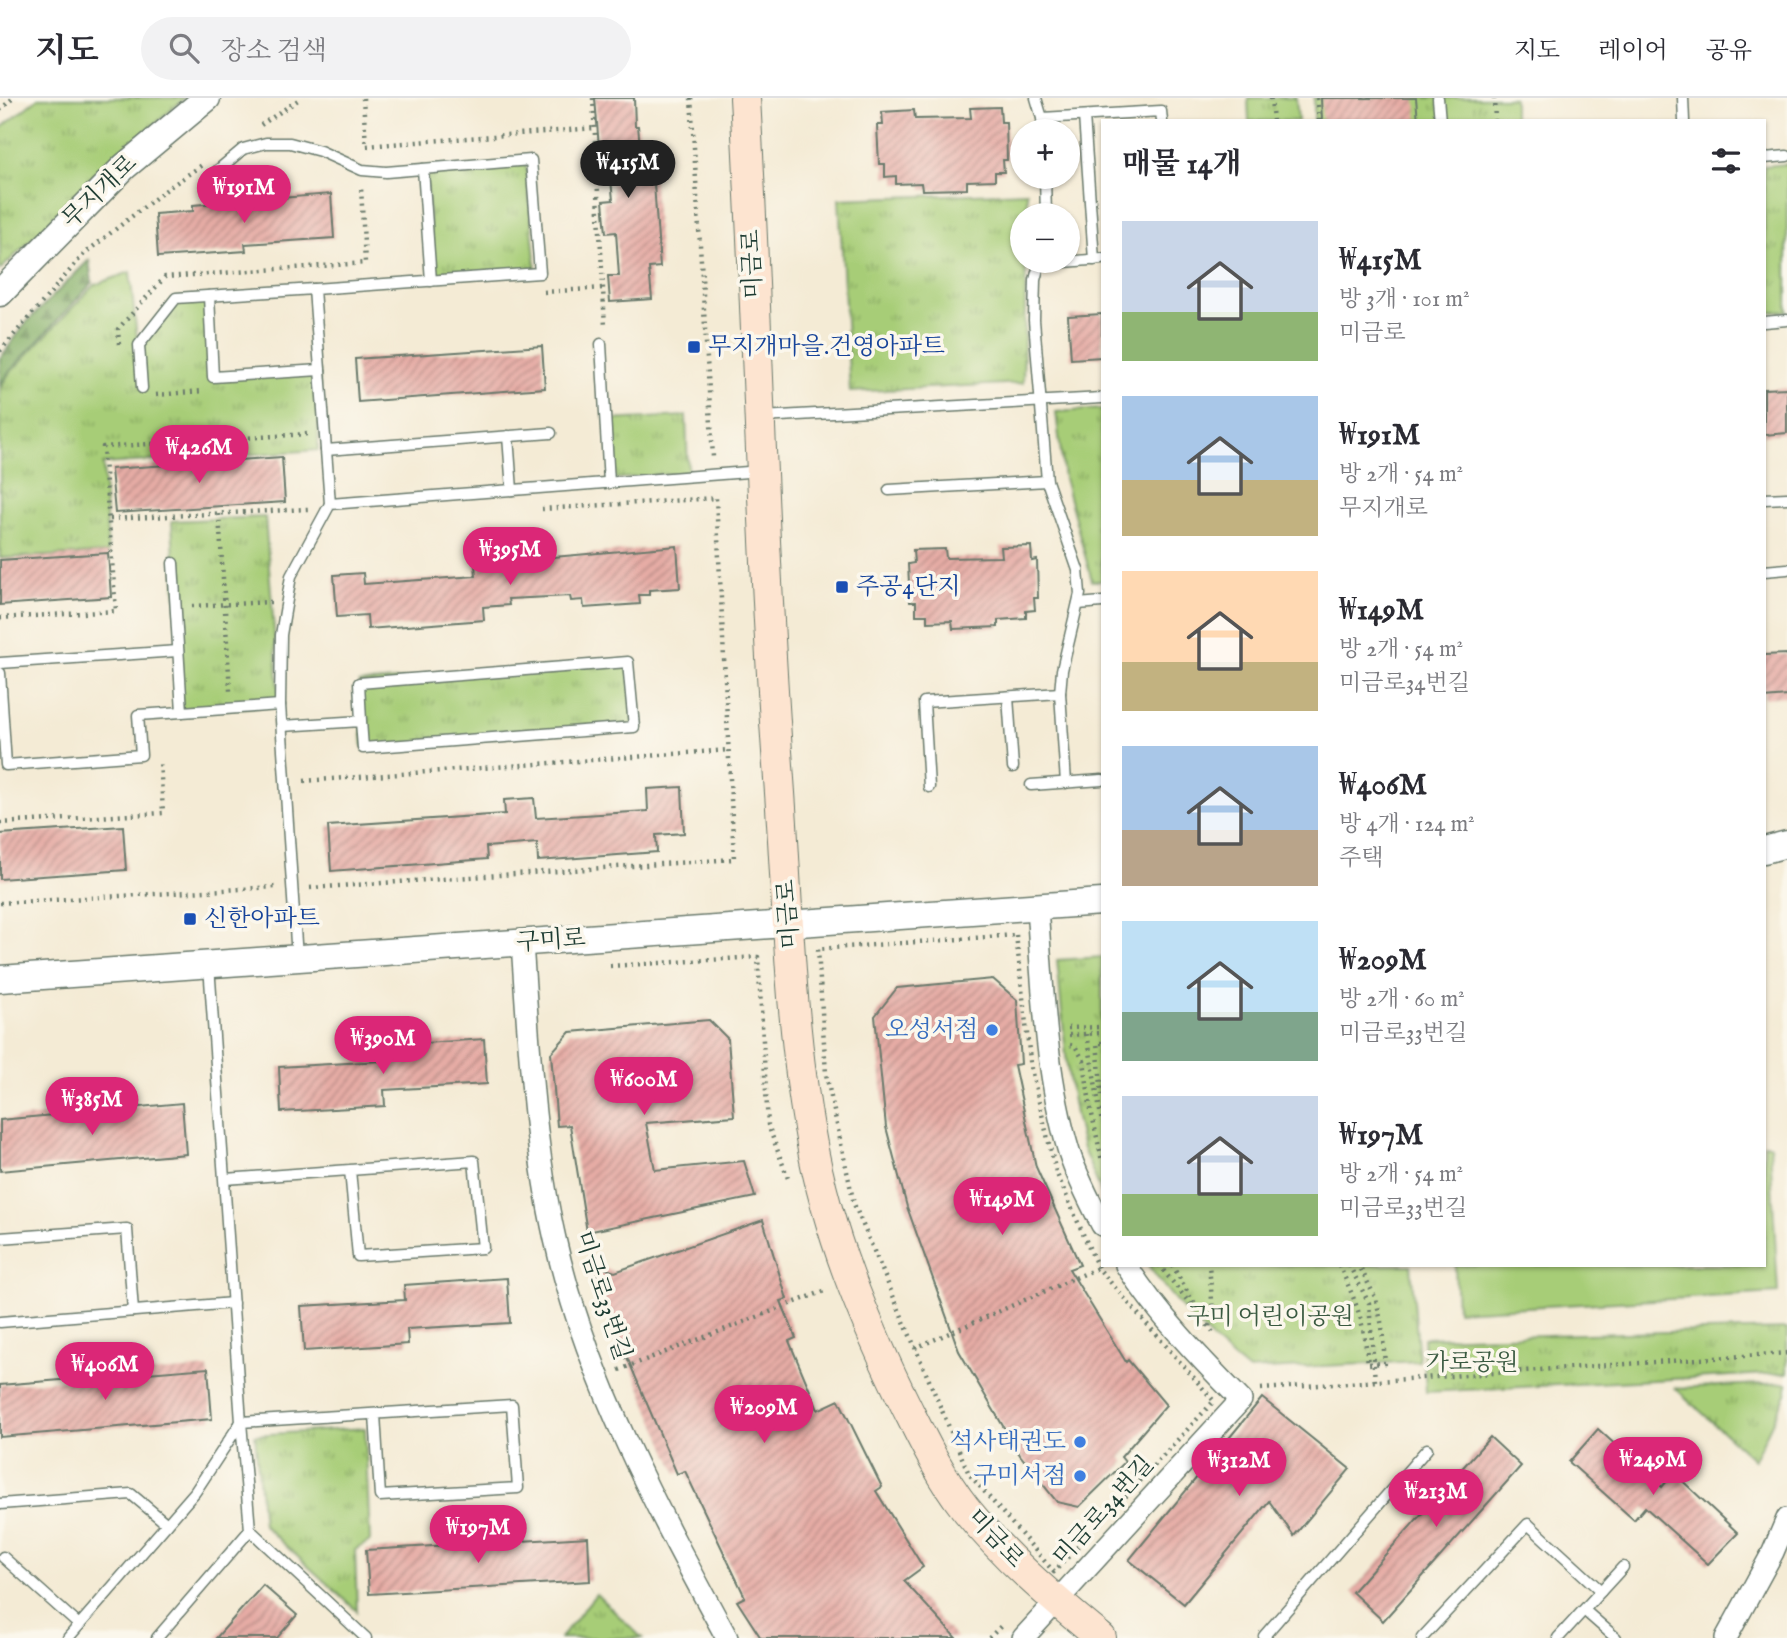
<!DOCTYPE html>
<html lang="ko">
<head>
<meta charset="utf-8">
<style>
	body { margin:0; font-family:"IM FELL English","Noto Serif KR",serif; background:#f2f2f3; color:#2b2b33; height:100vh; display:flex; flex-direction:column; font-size:26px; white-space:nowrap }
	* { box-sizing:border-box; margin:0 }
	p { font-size:23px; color:#7c7c81 }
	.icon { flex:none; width:38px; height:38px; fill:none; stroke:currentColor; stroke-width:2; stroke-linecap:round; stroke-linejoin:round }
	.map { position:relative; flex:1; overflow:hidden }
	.side { position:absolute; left:1101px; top:21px; width:665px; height:1148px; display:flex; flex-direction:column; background:#fff; border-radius:0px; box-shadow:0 2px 5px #0004 }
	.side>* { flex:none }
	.fabs { position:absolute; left:1010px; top:21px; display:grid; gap:14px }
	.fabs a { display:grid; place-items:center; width:70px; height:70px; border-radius:50%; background:#fff; box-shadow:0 2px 5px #0004; font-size:35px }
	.price { position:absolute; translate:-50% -60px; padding:0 16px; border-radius:24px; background:#db2777; color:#fff; font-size:23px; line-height:46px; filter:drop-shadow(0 2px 4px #0008) }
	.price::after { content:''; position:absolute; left:50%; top:42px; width:21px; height:16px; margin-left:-10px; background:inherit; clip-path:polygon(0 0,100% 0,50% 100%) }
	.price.current { background:#222; color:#fff }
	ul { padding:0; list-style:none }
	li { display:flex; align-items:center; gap:21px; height:175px; padding:0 21px }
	li span { display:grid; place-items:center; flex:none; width:196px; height:140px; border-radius:0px; color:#555 }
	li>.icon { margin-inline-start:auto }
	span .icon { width:84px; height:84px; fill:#fffc; stroke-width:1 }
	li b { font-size:30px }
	h2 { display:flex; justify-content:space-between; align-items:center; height:84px; padding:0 21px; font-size:30px }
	header { display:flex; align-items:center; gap:42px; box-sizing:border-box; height:98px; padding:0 35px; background:#fff; border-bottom:2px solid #e1e1e2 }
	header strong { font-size:33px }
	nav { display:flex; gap:38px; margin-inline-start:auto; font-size:24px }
	.search { width:490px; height:63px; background:#f2f2f3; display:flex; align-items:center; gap:18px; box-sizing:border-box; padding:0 24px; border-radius:38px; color:#7c7c81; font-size:26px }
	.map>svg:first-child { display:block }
</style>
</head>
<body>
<header>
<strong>지도</strong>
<div class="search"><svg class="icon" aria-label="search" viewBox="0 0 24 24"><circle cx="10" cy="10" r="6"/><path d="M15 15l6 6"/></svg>장소 검색</div>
<nav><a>지도</a><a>레이어</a><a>공유</a></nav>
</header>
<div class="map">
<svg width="1787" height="1540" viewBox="0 0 1787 1540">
	<defs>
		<pattern id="forest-firs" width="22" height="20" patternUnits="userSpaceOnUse" patternTransform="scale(1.75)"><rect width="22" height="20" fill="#85b068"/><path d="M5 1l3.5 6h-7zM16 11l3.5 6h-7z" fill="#6c9056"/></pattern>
		<pattern id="park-tufts" width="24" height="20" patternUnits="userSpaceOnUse" patternTransform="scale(1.75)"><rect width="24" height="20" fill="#a7cd77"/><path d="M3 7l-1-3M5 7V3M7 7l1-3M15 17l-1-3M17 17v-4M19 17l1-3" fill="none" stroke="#87a862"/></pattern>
		<pattern id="building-hatch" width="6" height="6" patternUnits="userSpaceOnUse" patternTransform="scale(1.75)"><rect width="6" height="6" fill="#e6aca5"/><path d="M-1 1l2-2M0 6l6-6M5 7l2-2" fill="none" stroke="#ba8d87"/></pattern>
	</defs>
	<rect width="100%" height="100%" fill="#fbf7ec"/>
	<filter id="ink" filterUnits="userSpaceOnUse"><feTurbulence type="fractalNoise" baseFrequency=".0143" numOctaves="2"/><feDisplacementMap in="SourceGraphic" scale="14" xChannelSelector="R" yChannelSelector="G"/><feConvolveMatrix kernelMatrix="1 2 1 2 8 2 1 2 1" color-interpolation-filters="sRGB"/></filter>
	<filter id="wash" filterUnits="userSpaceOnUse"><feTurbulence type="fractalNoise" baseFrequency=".00686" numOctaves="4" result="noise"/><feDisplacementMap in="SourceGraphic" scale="28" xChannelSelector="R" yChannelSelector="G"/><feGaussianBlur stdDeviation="1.57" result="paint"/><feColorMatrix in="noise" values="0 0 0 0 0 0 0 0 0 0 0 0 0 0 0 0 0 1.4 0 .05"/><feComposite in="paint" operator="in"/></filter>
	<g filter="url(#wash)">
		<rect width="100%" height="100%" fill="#f4ebd5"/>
		<polygon fill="url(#forest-firs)" stroke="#52764e" stroke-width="2" points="89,162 92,185 7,276 0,287 0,260 27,224"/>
		<g fill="url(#park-tufts)" stroke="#638556" stroke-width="2">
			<polygon points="38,0 185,0 104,70 0,172 0,31"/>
			<polygon points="1248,0 1296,0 1298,23 1249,23"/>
			<rect x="1314" y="0" width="200" height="23"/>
			<polygon points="526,66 536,172 434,180 426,74"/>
			<polygon points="1787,66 1787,213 1764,215 1764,68"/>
			<polygon points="1027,94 1027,117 1022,117 1022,163 1026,163 1023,285 850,294 839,101"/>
			<polygon points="130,174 139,259 139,247 176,200 209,198 213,279 320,272 318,352 103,366 108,455 0,460 0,291 8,277 94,187"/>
			<polygon points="1102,311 1102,483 1092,483 1064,380 1056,314"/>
			<polygon points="686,318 688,375 613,381 609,322"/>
			<polygon points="265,419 280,607 182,614 172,423"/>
			<polygon points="628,564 634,629 363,650 359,585"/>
			<polygon points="1102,859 1102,1096 1083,1051 1075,1016 1067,968 1057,862"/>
			<path d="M1148,1167H1411L1419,1263L1247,1272C1209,1241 1176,1207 1148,1167Z"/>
			<polygon points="1787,1231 1787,1275 1426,1294 1423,1240"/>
			<polygon points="1787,1285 1787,1294 1754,1362 1675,1290"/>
			<polygon points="365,1330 370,1443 355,1452 357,1513 263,1427 255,1337"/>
			<polygon points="596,1496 642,1540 560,1540"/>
		</g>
		<polygon fill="#a7cd77" stroke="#638556" stroke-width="2" points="1764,1046 1770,1046 1778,1195 1457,1213 1455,1167 1764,1167"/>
		<g id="blocks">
			<g fill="url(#building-hatch)">
				<polygon points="595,0 634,0 635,28 638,28 641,59 652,58 660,169 649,170 652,201 610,204 608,178 619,178 616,134 606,135 603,103 613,102 609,61 600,62"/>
				<polygon points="1321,0 1416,0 1418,23 1322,23"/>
				<polygon points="1000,9 1001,24 1006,24 1007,62 1003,62 1004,74 995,74 995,82 967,83 967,91 922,92 921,85 896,86 896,78 885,79 885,66 879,66 877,27 883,27 882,14 914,12 915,21 971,20 970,10"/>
				<polygon points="331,96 334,140 245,146 246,153 158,159 155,116 193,113 193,107"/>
				<polygon points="1102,216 1102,259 1071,261 1068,218"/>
				<polygon points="542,248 545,290 358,304 355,261"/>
				<polygon points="1787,290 1787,335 1764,337 1764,291"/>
				<polygon points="282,359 285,404 115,415 111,371"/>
				<polygon points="677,448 680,490 649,492 649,497 639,497 640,506 584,510 583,502 571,503 570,498 508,501 509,507 483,509 484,522 368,531 367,517 337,519 334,477 363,475 364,486 476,478 475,466"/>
				<polygon points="1031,448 1032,463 1037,462 1038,500 1034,500 1035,512 1026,513 1026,520 998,522 998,529 953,531 952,523 927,524 927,517 916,517 916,504 910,504 908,466 914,465 913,452 945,451 946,460 1002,459 1001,449"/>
				<polygon points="108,455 111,499 0,507 0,462"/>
				<polygon points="1787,556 1787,598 1764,600 1764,557"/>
				<polygon points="682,689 684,735 656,737 657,754 538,763 537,745 486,749 487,761 331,773 328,728 505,716 504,702 534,700 536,720 648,713 647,691"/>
				<polygon points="123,728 126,772 0,781 0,736"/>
				<polygon points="993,881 1017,902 1021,966 1014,967 1036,1069 1080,1167 1069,1171 1126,1264 1128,1262 1166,1307 1121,1359 1125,1364 1079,1409 1057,1404 1020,1357 959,1253 907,1109 886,1029 875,918 897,890"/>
				<polygon points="709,922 728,941 734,1018 646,1025 655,1072 744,1063 755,1099 587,1134 570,1027 557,1028 551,955 570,934"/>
				<polygon points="484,941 487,986 384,992 385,1008 281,1014 279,969 382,963 381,948"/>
				<polygon points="182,1005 186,1056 0,1073 0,1022"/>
				<polygon points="763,1122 787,1201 781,1203 796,1240 789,1243 818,1312 839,1302 882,1389 876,1393 923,1469 904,1483 956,1540 761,1540 737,1503 745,1499 685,1373 677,1376 627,1259 625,1260 597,1184 598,1168 615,1174"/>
				<polygon points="507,1180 510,1225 407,1231 408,1246 304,1253 301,1208 405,1202 404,1187"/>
				<polygon points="208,1270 212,1321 0,1339 0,1287"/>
				<polygon points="1262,1300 1350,1371 1294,1438 1269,1403 1184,1506 1129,1462"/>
				<polygon points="1598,1331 1662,1389 1674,1375 1738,1435 1708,1466 1645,1409 1634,1422 1569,1364"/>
				<polygon points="1490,1339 1521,1368 1383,1523 1352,1494"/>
				<polygon points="588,1439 590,1483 369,1496 366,1452"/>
				<polygon points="263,1487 297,1517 277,1540 216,1540"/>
			</g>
		</g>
	</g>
	<g filter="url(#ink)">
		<use href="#blocks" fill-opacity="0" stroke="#6a7a6c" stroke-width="2"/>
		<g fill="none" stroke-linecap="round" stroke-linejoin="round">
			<g stroke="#6a7a6c" stroke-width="13">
				<g id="service">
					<polyline points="1036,0 1042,20 1043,33"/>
					<polyline points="1438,0 1440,23"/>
					<polyline points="1683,0 1684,23"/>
					<polyline points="1084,18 1094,162"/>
					<polyline points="1042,20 1161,13 1162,23"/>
					<polyline points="1764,60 1787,58"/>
					<polyline points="423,71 431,183"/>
					<polyline points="218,72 243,51 266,45 290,45 320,53 362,72 386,74 531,62 540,175 314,191 330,406"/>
					<polyline points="1045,79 1046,117"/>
					<polyline points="1040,163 1035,182 1034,222 1047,383 1078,472 1080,496 1062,572 1060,595 1066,685"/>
					<polyline points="1039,166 1102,161"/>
					<polyline points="209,198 213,279 320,272"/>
					<polyline points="1764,224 1787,222"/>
					<polyline points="601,246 609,385"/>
					<polyline points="142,290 139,247 176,200 314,191"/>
					<polyline points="762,319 1102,300"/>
					<polyline points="508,338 512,392"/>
					<polyline points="326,352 551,335"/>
					<polyline points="889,392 1047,383"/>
					<polyline points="1764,401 1787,400"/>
					<polyline points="173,465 182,614 280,607"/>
					<polyline points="1764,473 1787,471"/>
					<polyline points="1078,506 1102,504"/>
					<polyline points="0,565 178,553"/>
					<polyline points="0,575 6,667 141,657 138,617 182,614"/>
					<polyline points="1008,599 1013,669"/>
					<polyline points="282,628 361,623 359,585 628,564 634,629 363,650 361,623"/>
					<polyline points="1031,687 1102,682"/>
					<polyline points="929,689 924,604 1060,595"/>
					<polyline points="297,860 280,607 281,537 291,478 330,406 761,373"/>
					<polyline points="225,1081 474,1063 483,1150 358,1158 350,1072"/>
					<polyline points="0,1140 127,1131 133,1213"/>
					<polyline points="0,1224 233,1205"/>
					<polyline points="0,1406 131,1396 167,1426"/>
					<polyline points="3,1459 79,1527"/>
					<polyline points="1584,1512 1616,1540"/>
					<polyline points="68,1540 195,1394 241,1324 209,867"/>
					<polyline points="157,1540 250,1432"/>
					<polyline points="366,1540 250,1432 241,1324 512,1307 518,1390 380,1398 375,1316"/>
					<polyline points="1266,1540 1264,1538 1427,1351"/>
					<polyline points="1422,1540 1528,1426 1601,1493"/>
					<polyline points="1558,1540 1623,1469"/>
				</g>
			</g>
			<g stroke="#6a7a6c" stroke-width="24">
				<g id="minor">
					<path d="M1037,809C1043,890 1045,975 1069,1054C1077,1079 1090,1104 1102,1127"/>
					<path d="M522,845C529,944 533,1044 555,1141C586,1280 659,1415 727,1540"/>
					<path d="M1023,1540L1241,1302C1200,1260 1158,1217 1126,1167"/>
					<polyline points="1726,1540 1773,1454 1787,1421"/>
				</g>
			</g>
			<g stroke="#6a7a6c" stroke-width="29">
				<g id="tertiary">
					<polyline points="0,195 124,69 207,0"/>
					<polyline points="1764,752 1787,746"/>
					<polyline points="0,881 1102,804"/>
				</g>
			</g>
			<g stroke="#6a7a6c" stroke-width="32">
				<path id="secondary" d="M745,0C758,227 762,454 779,681C788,800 789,922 811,1041C827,1134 865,1225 907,1310C924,1344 941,1379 965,1410C1004,1459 1052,1500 1101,1540"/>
			</g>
			<g stroke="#6a7a6c" stroke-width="4.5" stroke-dasharray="2 5" stroke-linecap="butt">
				<polyline points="363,0 366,48 595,30"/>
				<polyline points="593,0 605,229"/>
				<polyline points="691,0 713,359"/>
				<polyline points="1271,0 1273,23"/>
				<polyline points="1317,0 1319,23"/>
				<polyline points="1494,0 1495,23"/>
				<polyline points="0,12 13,0"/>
				<polyline points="261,27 301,0"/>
				<polyline points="544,194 603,190"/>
				<polyline points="119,246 118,231 165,179 365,165 361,89"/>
				<polyline points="0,253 85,155 167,91 202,67"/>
				<polyline points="156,297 203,293"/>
				<polyline points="219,416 230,593"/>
				<polyline points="110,421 308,411"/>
				<polyline points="192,508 271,504"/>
				<polyline points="0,520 116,513 103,349 307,336"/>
				<polyline points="304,683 729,652"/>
				<polyline points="0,725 163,715 160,662"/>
				<polyline points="310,790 734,761 716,400 542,411"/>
				<polyline points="0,805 275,789"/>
				<polygon points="1016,837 1031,971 1056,1074 1098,1170 1214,1303 1054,1474 969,1376 854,1106 826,976 818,851"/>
				<polyline points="610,868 758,859 768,1027 789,1083"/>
				<polyline points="1068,930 1102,929"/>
				<polyline points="1087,936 1102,1025"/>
				<polyline points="1069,937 1102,935"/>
				<polyline points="1102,945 1097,945 1102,997"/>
				<polyline points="1070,947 1075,948 1084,963 1090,1007 1102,1063"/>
				<polyline points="1159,1167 1215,1237"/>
				<polyline points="1172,1167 1191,1200 1204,1217"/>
				<path d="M1339,1167C1357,1206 1364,1223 1368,1266L1385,1265L1382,1228L1376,1201L1359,1167"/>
				<polyline points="1349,1167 1369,1205 1375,1283"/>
				<polyline points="1209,1228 1213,1214 1209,1167"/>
				<polyline points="915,1250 1098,1170"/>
				<polyline points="619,1272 827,1192"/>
				<polyline points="1261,1291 1787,1255"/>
				<polyline points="989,1540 1001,1528"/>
			</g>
			<use href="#service" stroke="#fff" stroke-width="10"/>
			<use href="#minor" stroke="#fff" stroke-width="21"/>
			<use href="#tertiary" stroke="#fff" stroke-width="26"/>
			<use href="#secondary" stroke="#fde4d0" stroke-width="30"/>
		</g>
	</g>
	<g fill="#1a4fb4" stroke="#fbf7ec" stroke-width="2.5">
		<rect x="687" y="242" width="14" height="14" rx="3.5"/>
		<rect x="835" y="482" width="14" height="14" rx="3.5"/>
		<rect x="183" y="814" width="14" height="14" rx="3.5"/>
	</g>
	<g fill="#3f7fe0" stroke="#fbf7ec" stroke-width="2.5">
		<circle cx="992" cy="932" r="7"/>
		<circle cx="1080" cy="1344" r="7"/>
		<circle cx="1080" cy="1378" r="7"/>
	</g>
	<g text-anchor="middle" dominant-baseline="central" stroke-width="7" stroke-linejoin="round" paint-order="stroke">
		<g font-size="24" fill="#1f3d34" stroke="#fbf7ec">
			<text transform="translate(100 94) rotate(-44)">무지개로</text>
			<text transform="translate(753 166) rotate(-92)">미금로</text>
			<text transform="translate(789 816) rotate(-94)">미금로</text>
			<text transform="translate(551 843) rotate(-4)">구미로</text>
			<text transform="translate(602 1198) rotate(72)">미금로33번길</text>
			<text transform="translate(1104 1413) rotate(-48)">미금로34번길</text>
			<text transform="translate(995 1441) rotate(47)">미금로</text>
		</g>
		<g font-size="24" fill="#164399" stroke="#fbf7ec" text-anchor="start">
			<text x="708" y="249">무지개마을.건영아파트</text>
			<text x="856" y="489">주공4단지</text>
			<text x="204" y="821">신한아파트</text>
		</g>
		<g font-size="24" fill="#366cbe" stroke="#fbf7ec" text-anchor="end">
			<text x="978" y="932">오성서점</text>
			<text x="1066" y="1344">석사태권도</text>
			<text x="1066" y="1378">구미서점</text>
		</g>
		<g font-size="24" fill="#3a5a41" stroke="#fbf7ec">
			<text x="1270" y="1219">구미 어린이공원</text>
			<text x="1472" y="1265">가로공원</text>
		</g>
	</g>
</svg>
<div class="fabs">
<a>+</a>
<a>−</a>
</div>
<b class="price current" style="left:628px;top:102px">₩415M</b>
<b class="price" style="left:244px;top:127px">₩191M</b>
<b class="price" style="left:199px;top:387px">₩426M</b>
<b class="price" style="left:510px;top:489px">₩395M</b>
<b class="price" style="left:383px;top:978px">₩390M</b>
<b class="price" style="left:644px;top:1019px">₩600M</b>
<b class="price" style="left:92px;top:1039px">₩385M</b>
<b class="price" style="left:1002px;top:1139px">₩149M</b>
<b class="price" style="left:105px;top:1304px">₩406M</b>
<b class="price" style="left:764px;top:1347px">₩209M</b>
<b class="price" style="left:1653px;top:1399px">₩249M</b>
<b class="price" style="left:1239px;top:1400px">₩312M</b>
<b class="price" style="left:1436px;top:1431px">₩213M</b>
<b class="price" style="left:478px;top:1467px">₩197M</b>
<section class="side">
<h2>매물 14개<svg class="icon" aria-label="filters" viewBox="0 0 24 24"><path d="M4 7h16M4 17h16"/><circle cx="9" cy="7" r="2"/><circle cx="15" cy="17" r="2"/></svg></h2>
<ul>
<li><span style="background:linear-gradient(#c9d6e8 65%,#8fb573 0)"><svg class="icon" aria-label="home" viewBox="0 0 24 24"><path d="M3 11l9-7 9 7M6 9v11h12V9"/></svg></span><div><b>₩415M</b><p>방 3개 · 101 m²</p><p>미금로</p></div></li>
<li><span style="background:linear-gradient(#a9c7e8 60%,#c2b280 0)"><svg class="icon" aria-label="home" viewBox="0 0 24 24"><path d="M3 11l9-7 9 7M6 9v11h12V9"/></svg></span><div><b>₩191M</b><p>방 2개 · 54 m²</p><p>무지개로</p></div></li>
<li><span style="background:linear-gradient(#ffd9b3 65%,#c2b280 0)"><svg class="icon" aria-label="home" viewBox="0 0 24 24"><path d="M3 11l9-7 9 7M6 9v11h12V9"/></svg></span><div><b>₩149M</b><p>방 2개 · 54 m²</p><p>미금로34번길</p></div></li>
<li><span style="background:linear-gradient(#a9c7e8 60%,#b9a48a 0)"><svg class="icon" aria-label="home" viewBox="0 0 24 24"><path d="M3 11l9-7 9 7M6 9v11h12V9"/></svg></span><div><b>₩406M</b><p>방 4개 · 124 m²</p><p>주택</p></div></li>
<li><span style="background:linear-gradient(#bfe0f5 65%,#7fa58c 0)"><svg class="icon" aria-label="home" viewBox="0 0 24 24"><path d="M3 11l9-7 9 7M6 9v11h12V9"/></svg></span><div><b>₩209M</b><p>방 2개 · 60 m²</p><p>미금로33번길</p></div></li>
<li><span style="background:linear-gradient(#c9d6e8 70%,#8fb573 0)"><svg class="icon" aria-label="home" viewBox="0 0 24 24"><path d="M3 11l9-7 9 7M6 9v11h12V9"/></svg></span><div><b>₩197M</b><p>방 2개 · 54 m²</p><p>미금로33번길</p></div></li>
</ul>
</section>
</div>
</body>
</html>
